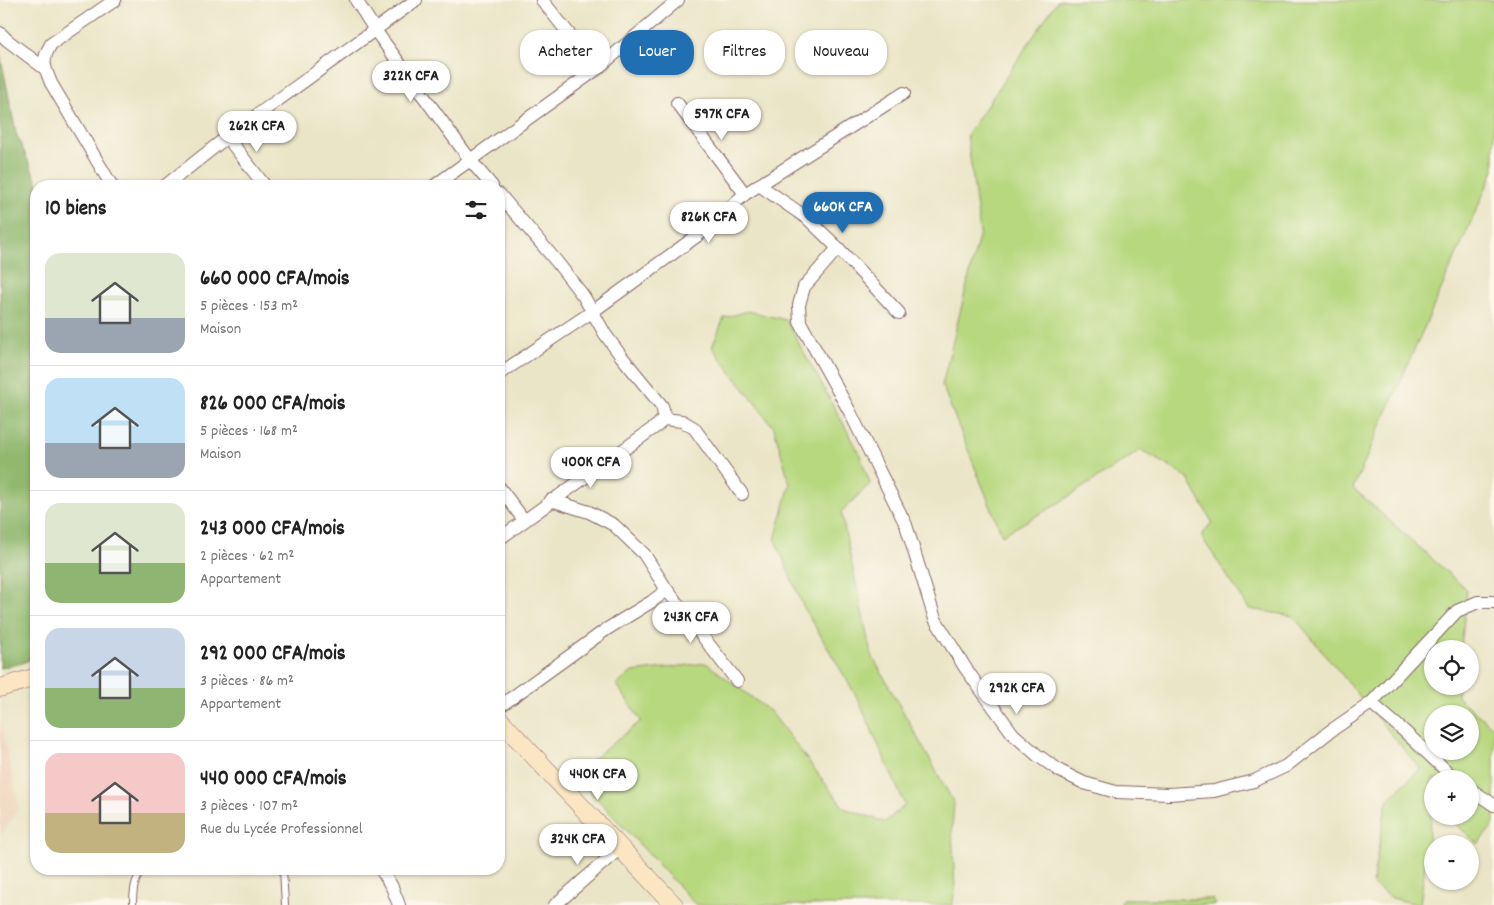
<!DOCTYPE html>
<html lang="fr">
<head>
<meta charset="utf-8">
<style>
	body { margin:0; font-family:Dekko,sans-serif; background:#f2f2f2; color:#222; height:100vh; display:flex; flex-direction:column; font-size:19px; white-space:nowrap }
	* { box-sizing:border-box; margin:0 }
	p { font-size:16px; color:#767676 }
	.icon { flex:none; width:28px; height:28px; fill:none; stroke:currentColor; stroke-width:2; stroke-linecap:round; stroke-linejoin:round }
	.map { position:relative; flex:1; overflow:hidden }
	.details { position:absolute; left:30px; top:180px; width:475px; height:695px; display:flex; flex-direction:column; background:#fff; border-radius:20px; box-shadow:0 1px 4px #0004 }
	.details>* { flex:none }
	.top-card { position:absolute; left:520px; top:30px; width:475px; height:45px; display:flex; gap:10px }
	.tools { position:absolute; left:1424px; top:640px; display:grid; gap:10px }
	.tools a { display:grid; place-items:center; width:55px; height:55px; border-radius:50%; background:#fff; box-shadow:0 1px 4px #0004; font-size:25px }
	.price { position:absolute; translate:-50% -42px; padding:0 11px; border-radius:18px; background:#fff; color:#222; font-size:16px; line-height:32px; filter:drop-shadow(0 1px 2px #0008) }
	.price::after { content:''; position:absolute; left:50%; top:30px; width:15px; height:11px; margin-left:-8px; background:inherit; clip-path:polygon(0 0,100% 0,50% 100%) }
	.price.current { background:#1f6fb2; color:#fff }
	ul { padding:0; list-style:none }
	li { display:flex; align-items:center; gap:15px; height:125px; padding:0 15px }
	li+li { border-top:1px solid #e0e0e0 }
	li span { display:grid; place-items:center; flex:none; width:140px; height:100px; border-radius:15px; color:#555 }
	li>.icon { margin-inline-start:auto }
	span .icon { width:60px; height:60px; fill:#fffc; stroke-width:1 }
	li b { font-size:21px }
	h2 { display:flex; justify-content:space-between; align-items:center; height:60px; padding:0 15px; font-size:21px }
	.pill { padding:0 18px; border-radius:20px; background:#fff; box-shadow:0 1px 4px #0004; font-size:18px; line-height:45px }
	.pill.current { background:#1f6fb2; color:#fff }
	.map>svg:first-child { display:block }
</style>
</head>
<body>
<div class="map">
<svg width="1494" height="905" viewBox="0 0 1494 905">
	<rect width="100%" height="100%" fill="#fbf7ec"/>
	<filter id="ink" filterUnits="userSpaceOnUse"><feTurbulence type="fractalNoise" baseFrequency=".02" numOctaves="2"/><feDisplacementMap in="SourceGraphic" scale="10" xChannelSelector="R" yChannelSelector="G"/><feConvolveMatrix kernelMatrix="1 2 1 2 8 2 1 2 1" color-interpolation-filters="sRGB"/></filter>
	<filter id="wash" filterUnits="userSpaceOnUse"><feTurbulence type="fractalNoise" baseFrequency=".0096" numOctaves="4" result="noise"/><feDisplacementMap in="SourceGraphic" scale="20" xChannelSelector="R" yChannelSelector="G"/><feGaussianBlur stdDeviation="1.12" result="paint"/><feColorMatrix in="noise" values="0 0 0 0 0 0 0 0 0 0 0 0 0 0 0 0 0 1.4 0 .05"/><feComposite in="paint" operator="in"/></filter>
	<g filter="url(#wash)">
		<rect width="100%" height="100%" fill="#ebe5c7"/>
		<polygon fill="#f0d6bc" points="0,719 19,808 0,837"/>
		<g fill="#b7d87f" stroke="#807c55" fill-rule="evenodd">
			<path d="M1058,0H1494V170L1353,488L1467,590L1461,649H1432V686H1458L1457,697L1494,728V824L1478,844L1447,816H1470V779H1432V810L1420,905L1392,898L1372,884L1387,800L1420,769L1293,616L1249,609L1201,536L1212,522L1187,477L1141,450L1054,506L1002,535L942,385L980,232L967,135ZM1432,714H1470V751H1432Z"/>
			<polygon points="748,311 786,320 859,452 870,484 841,512 871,654 954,803 952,829 955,890 952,905 696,905 574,774 641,721 617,685 632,672 706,663 771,712 844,808 885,822 905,805 858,699 803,606 775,540 790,484 774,428 712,347 724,318"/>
			<polygon points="1122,899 1213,899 1216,905 1121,905"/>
		</g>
		<polygon fill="#91b86e" stroke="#6e6c4c" points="0,53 16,133 39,186 36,186 36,657 22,663 0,668"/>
	</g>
	<g filter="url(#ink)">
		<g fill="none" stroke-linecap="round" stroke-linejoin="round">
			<g stroke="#826462" stroke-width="8">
				<g id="service">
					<polyline points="283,869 285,905"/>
					<path d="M133,905C133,891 134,880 143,869"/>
				</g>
			</g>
			<g stroke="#826462" stroke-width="14">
				<g id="minor">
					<polyline points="356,0 375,30 471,161 492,186"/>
					<polyline points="542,0 597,69"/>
					<polyline points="0,33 7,40 44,68"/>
					<polyline points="677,103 745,194"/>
					<polyline points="227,137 265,186"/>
					<polyline points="759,185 807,218 838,248 899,313"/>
					<path d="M112,186L51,83C44,66 41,61 51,44L115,0"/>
					<polyline points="165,186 227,137 416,0"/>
					<polyline points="434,186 597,69 678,0"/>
					<path d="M499,194L557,262L584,297L605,334L621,356L662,406C665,415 664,418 658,425L499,539"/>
					<polyline points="838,248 804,287 799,305 800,322 850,412 906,525 935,619 966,669 1013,734 1037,755 1060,771 1084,783 1116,792 1169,794 1214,791 1254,781 1286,766 1329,732 1371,703 1404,731 1455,779"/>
					<polyline points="499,374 592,312 701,233 745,194 904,93"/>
					<polyline points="664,419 682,421 694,428 742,494"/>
					<polyline points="499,487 524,520"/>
					<polyline points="551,500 589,512 614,525 644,554 667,590 737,681"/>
					<polyline points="1371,703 1457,611 1478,602 1494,602"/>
					<polyline points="499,707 607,629 651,602 667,590"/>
					<polyline points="1470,789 1494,805"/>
					<polyline points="381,869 392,887 399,905"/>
					<polyline points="555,905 620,848"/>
				</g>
			</g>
			<g stroke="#826462" stroke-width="19">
				<g id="secondary">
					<polyline points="0,688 36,677"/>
					<polyline points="499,719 674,905"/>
				</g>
			</g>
			<use href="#service" stroke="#fff" stroke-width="6"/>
			<use href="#minor" stroke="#fff" stroke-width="12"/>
			<use href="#secondary" stroke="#fbe6c4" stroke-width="18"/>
		</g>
	</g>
</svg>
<div class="tools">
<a><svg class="icon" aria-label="locate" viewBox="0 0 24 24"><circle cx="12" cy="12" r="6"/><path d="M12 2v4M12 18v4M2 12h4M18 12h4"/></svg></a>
<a><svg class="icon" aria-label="layers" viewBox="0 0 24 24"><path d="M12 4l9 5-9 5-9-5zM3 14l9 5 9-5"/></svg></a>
<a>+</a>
<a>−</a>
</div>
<b class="price" style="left:411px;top:103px">322K CFA</b>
<b class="price" style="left:722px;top:141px">597K CFA</b>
<b class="price" style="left:257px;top:153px">262K CFA</b>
<b class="price current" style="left:843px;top:234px">660K CFA</b>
<b class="price" style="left:709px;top:244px">826K CFA</b>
<b class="price" style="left:591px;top:489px">400K CFA</b>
<b class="price" style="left:691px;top:644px">243K CFA</b>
<b class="price" style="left:1017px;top:715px">292K CFA</b>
<b class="price" style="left:598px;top:801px">440K CFA</b>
<b class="price" style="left:578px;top:866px">324K CFA</b>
<div class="top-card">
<a class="pill">Acheter</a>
<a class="pill current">Louer</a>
<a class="pill">Filtres</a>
<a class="pill">Nouveau</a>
</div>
<section class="details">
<h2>10 biens<svg class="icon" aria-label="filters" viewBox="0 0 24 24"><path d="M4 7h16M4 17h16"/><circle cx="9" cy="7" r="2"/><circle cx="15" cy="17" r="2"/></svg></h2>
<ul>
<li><span style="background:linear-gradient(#dfe7d0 65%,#9aa5b1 0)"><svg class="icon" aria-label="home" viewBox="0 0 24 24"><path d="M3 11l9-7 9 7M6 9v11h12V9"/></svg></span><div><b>660 000 CFA/mois</b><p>5 pièces · 153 m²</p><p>Maison</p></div></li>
<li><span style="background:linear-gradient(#bfe0f5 65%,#9aa5b1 0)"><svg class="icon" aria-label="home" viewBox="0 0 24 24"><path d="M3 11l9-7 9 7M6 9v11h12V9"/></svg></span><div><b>826 000 CFA/mois</b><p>5 pièces · 168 m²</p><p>Maison</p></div></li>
<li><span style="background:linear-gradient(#dfe7d0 60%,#8fb573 0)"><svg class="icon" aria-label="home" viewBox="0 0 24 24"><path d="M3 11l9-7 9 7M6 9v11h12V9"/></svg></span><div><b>243 000 CFA/mois</b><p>2 pièces · 62 m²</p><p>Appartement</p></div></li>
<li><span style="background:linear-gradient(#c9d6e8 60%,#8fb573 0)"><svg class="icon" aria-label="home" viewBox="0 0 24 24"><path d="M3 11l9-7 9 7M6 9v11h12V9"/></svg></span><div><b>292 000 CFA/mois</b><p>3 pièces · 86 m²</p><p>Appartement</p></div></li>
<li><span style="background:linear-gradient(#f6c9c9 60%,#c2b280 0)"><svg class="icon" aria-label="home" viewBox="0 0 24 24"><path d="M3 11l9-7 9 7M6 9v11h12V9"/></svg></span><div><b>440 000 CFA/mois</b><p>3 pièces · 107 m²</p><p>Rue du Lycée Professionnel</p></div></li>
</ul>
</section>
</div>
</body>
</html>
